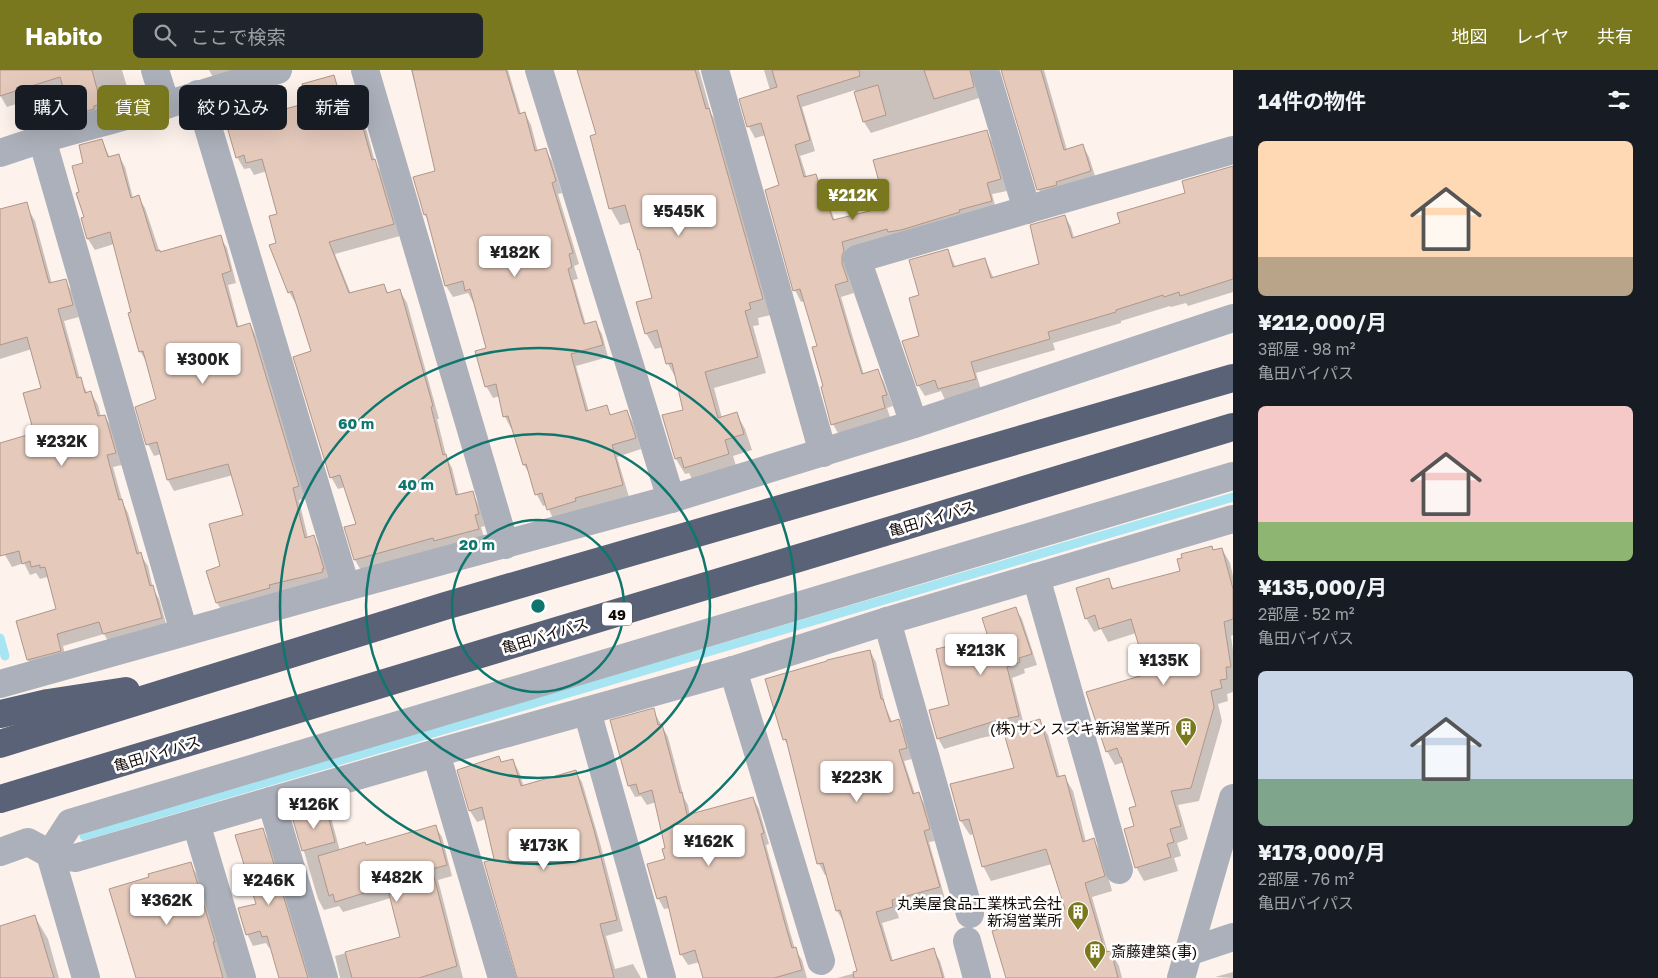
<!DOCTYPE html>
<html lang="ja">
<head>
<meta charset="utf-8">
<style>
	body { margin:0; font-family:"Golos Text","Noto Sans JP",sans-serif; background:#20242c; color:#f1f3f6; height:100vh; display:flex; flex-direction:column; font-size:19px; white-space:nowrap }
	* { box-sizing:border-box; margin:0 }
	p { font-size:16px; color:#9ea1a6 }
	.icon { flex:none; width:28px; height:28px; fill:none; stroke:currentColor; stroke-width:2; stroke-linecap:round; stroke-linejoin:round }
	.map { position:relative; flex:1; overflow:hidden }
	.drawer { display:flex; flex-direction:column; background:#171b24; width:425px }
	.drawer>* { flex:none }
	.guide { position:absolute; left:15px; top:15px; width:475px; height:45px; display:flex; gap:10px }
	.price { position:absolute; translate:-50% -42px; padding:0 11px; border-radius:5px; background:#fff; color:#222; font-size:16px; line-height:32px; filter:drop-shadow(0 1px 2px #0008) }
	.price::after { content:''; position:absolute; left:50%; top:30px; width:15px; height:11px; margin-left:-8px; background:inherit; clip-path:polygon(0 0,100% 0,50% 100%) }
	.price.current { background:#79781f; color:#fff }
	ul { padding:0; list-style:none }
	li { display:grid; align-content:center; gap:10px; height:265px; padding:0 25px }
	li span { display:grid; place-items:center; height:155px; border-radius:8px; color:#555 }
	li>.icon { margin-inline-start:auto }
	span .icon { width:90px; height:90px; fill:#fffc; stroke-width:1 }
	li b { font-size:21px }
	h2 { display:flex; justify-content:space-between; align-items:center; height:60px; padding:0 25px; font-size:21px }
	.chip { padding:0 18px; border-radius:8px; background:#171b24; box-shadow:0 5px 20px #0002; font-size:18px; line-height:45px }
	.chip.current { background:#79781f; color:#fff }
	header { display:flex; align-items:center; gap:30px; box-sizing:border-box; height:70px; padding:0 25px; background:#79781f; color:#fff }
	header strong { font-size:24px }
	nav { display:flex; gap:28px; margin-inline-start:auto; font-size:18px }
	.search { width:350px; height:45px; background:#20242c; display:flex; align-items:center; gap:12px; box-sizing:border-box; padding:0 18px; border-radius:8px; color:#9ea1a6; font-size:19px }
	main { display:flex; flex:1; min-height:0 }
	.map>svg:first-child { display:block }
</style>
</head>
<body>
<header>
<strong>Habito</strong>
<div class="search"><svg class="icon" aria-label="search" viewBox="0 0 24 24"><circle cx="10" cy="10" r="6"/><path d="M15 15l6 6"/></svg>ここで検索</div>
<nav><a>地図</a><a>レイヤ</a><a>共有</a></nav>
</header>
<main>
<div class="map">
<svg width="1233" height="908" viewBox="0 0 1233 908">
	<rect width="100%" height="100%" fill="#fdf2ec"/>
	<g fill="#0003">
		<polygon points="0,0 122,0 127,17 101,24 107,45 78,55 72,44 65,18 7,37 0,25"/>
		<polygon points="209,0 261,0 218,16"/>
		<polygon points="411,0 508,0 521,44 525,43 531,55 538,82 546,80 552,91 562,123 558,124 579,194 574,196 578,209 573,210 586,255 595,252 602,264 608,287 576,296 589,342 606,337 611,345 627,341 633,353 641,379 617,387 629,427 554,451 547,435 543,436 537,425 531,406 524,395 513,358 511,358 505,347 500,326 493,328 486,316 487,279 475,231 473,232 468,223 453,227 446,216 429,152 425,145 414,107 437,102 419,24 416,18"/>
		<polygon points="580,0 699,0 711,43 718,55 771,245 758,248 759,255 753,256 766,303 714,318 722,348 736,343 745,359 752,380 733,386 737,399 694,413 689,403 685,404 676,389 663,346 685,340 677,310 668,294 663,277 655,279 646,263 654,229 631,152 620,155 611,139 591,67 597,65"/>
		<polygon points="764,0 981,0 979,28 871,63 864,52 855,20 802,37 815,81 800,86 807,108 816,106 822,117 835,151 887,138 986,61 993,73 1007,121 992,124 997,143 848,198 848,206 854,223 841,227 864,305 878,301 884,312 893,336 887,338 891,350 839,365 833,354 818,277 805,231 801,232 795,220 781,116 766,65 755,68 749,57 741,29 770,20"/>
		<polygon points="1003,0 1044,0 1067,80 1083,76 1089,87 1097,112 1045,131 1039,120"/>
		<polygon points="333,7 342,26 353,24 360,36 375,92 381,102 400,166 335,184 351,224 383,215 389,224 400,221 407,233 439,349 437,349 447,389 452,398 459,426 472,422 479,435 485,456 481,457 485,471 362,502 355,490 346,458 357,455 345,417 338,419 331,407 313,282 297,234 296,234 289,222 278,174 278,144 267,101 254,105 250,98 244,99 237,87 309,34"/>
		<polygon points="102,70 110,88 119,86 125,97 133,128 138,127 145,138 160,183 220,167 227,178 236,213 228,215 239,258 250,254 256,266 305,428 299,430 308,468 314,467 320,478 330,510 224,544 217,533 207,501 222,497 244,446 233,405 174,421 168,410 161,384 154,386 148,374 158,330 147,293 140,281 133,243 114,174 95,180 88,169 82,149 85,148 81,123 85,94"/>
		<polygon points="1233,98 1233,222 1188,236 1186,233 1171,237 1170,236 1121,251 1121,253 1053,273 1055,280 976,303 981,320 945,330 941,321 925,326 918,315 921,266 920,226 948,180 956,198 985,189 994,209 1041,195 1065,146 1071,157 1074,168 1121,153 1186,124 1183,112"/>
		<polygon points="28,139 35,151 52,214 65,210 72,222 79,247 64,251 80,309 88,324 91,323 98,335 101,347 105,346 112,358 122,395 113,397 123,433 128,443 140,484 148,496 153,519 159,529 168,561 111,576 104,564 63,576 67,593 35,602 28,590 17,552 58,540 47,507 40,509 36,503 30,505 24,493 12,497 5,485 0,467 0,374 35,364 42,319 32,279 0,289 0,146"/>
		<polygon points="1222,479 1230,493 1233,506 1233,565 1231,566 1233,580 1233,622 1227,624 1228,631 1218,634 1222,651 1199,731 1178,735 1188,769 1177,773 1181,786 1174,788 1178,801 1144,811 1136,797 1135,757 1137,737 1124,692 1115,695 1107,681 1148,605 1136,563 1108,572 1101,559 1094,562 1086,548 1108,510 1114,519 1182,502 1214,482"/>
		<polygon points="1015,538 1022,549 1037,595 1024,599 1025,603 1012,608 1024,655 1039,650 1048,665 1060,708 1064,706 1073,721 1086,772 1093,770 1102,784 1112,821 1092,827 1108,883 1111,882 1119,896 1122,908 1007,908 1066,840 1052,794 991,811 983,796 974,764 970,765 961,751 951,715 1016,699 1005,663 981,668 944,679 938,668 950,635 990,568"/>
		<polygon points="870,581 876,592 885,635 892,652 898,651 905,662 912,689 904,691 915,724 919,724 925,735 935,771 929,772 945,829 897,842 899,848 882,853 893,891 933,879 940,891 945,908 837,908 859,902 844,852 837,841 827,805 825,805 819,794 790,679 784,669"/>
		<polygon points="653,640 668,667 684,728 688,735 690,746 753,728 759,739 769,774 766,775 790,862 795,879 802,890 807,908 704,908 700,892 688,895 681,884 670,838 664,839 658,828 667,790 666,779 656,732 647,735 641,726 635,727 629,716 612,651"/>
		<polygon points="499,687 502,693 513,690 519,702 524,717 575,701 582,712 600,773 623,861 606,866 615,899 633,894 641,908 518,908 496,790 486,749 477,752 470,741 459,701"/>
		<polygon points="325,740 332,751 340,781 366,776 435,756 442,767 452,806 438,810 463,908 340,908 335,886 401,868 391,828 343,842 339,836 324,840 318,829 295,751"/>
		<polygon points="262,759 269,771 310,908 280,908 271,877 269,878 266,873 253,876 247,864 257,834"/>
		<polygon points="190,794 200,809 228,908 137,908 151,808"/>
		<polygon points="35,847 48,869 59,908 0,908 0,857"/>
		<polygon points="1233,902 1233,908 1215,907"/>
	</g>
	<g fill="none" stroke-linecap="round" stroke-linejoin="round">
		<g stroke="#a7e5f3" stroke-width="9">
			<polyline points="0,568 5,586"/>
			<polyline points="84,766 1233,427"/>
		</g>
	</g>
	<g fill="#e5cabc" stroke="#b09689">
		<polygon points="0,0 92,0 101,34 94,36 94,39 71,45 60,7 0,26"/>
		<polygon points="412,0 506,0 519,44 525,42 535,81 546,78 556,111 552,113 573,183 569,184 572,197 568,199 582,248 584,254 596,251 603,275 571,284 586,341 607,335 610,345 627,340 636,368 612,375 623,415 575,428 576,431 547,440 542,423 535,425 526,394 523,395 508,346 503,347 496,314 485,317 475,281 486,278 470,219 465,221 463,211 445,216 426,144 424,145 413,107 435,101"/>
		<polygon points="577,0 695,0 706,39 709,38 763,229 749,233 751,239 745,241 758,287 705,302 718,348 737,342 744,364 725,370 729,384 684,398 681,387 675,389 662,345 683,340 672,293 666,294 657,260 645,264 636,232 652,228 639,179 638,180 625,135 609,139 590,66 596,64"/>
		<polygon points="772,0 859,0 860,6 797,26 810,70 795,75 804,107 816,104 824,130 826,130 833,150 886,137 873,90 987,60 1001,109 987,113 992,131 959,140 960,142 901,160 888,162 887,159 842,172 844,181 842,186 842,194 848,211 835,215 850,266 862,304 878,299 887,325 882,326 885,338 831,355 821,317 823,316 812,277 817,276 800,219 793,221 765,120 779,115 761,53 747,57 739,29 777,17"/>
		<polygon points="924,0 970,0 974,17 934,29"/>
		<polygon points="1001,0 1041,0 1064,80 1083,74 1091,101 1056,112 1057,115 1037,120"/>
		<polygon points="334,5 340,26 353,22 372,90 375,89 394,154 329,172 349,223 384,214 387,223 400,219 433,336 431,337 443,385 446,384 456,425 473,421 479,444 475,445 479,459 434,471 433,468 354,490 344,457 356,454 340,405 330,408 293,287 311,281 292,221 288,223 269,175 276,173 269,146 277,144 262,89 246,93 244,85 236,88 228,60 261,50 260,46 307,33 302,14"/>
		<polygon points="878,15 886,45 863,52 854,22"/>
		<polygon points="102,69 108,87 119,84 131,128 139,125 156,181 160,180 160,182 221,165 231,201 222,204 237,257 250,253 299,416 293,418 305,468 314,465 324,499 322,499 323,502 269,515 270,518 216,533 206,501 220,496 209,454 243,445 228,394 167,410 157,372 146,375 135,337 156,329 143,281 139,282 128,243 131,242 110,162 87,169 81,148 84,147 76,123 79,122 72,96 83,93 79,75"/>
		<polygon points="1233,96 1233,209 1180,226 1179,222 1164,227 1163,225 1116,240 1116,242 1048,262 1050,269 971,292 976,309 938,319 935,310 917,316 902,271 919,266 909,228 919,225 909,190 948,179 953,197 985,188 991,208 1039,194 1030,155 1065,145 1072,168 1120,153 1117,143 1185,123 1182,111"/>
		<polygon points="27,132 49,213 66,209 73,235 58,239 77,308 81,307 85,323 91,321 98,346 105,345 116,383 107,385 119,430 122,429 137,484 141,482 150,516 153,515 162,548 103,564 99,552 57,564 61,581 27,590 16,551 56,539 45,497 40,498 40,495 31,497 30,491 22,494 19,481 0,486 0,373 34,363 23,323 41,318 27,267 0,275 0,139"/>
		<polygon points="1212,476 1213,480 1222,478 1233,519 1233,549 1224,552 1231,597 1226,597 1227,609 1220,610 1222,618 1211,621 1214,637 1191,718 1171,721 1181,756 1170,759 1174,772 1167,774 1171,787 1135,798 1124,759 1134,756 1129,738 1136,736 1121,687 1120,687 1117,678 1106,682 1086,622 1147,604 1131,549 1099,559 1095,545 1085,549 1076,518 1109,508 1112,519 1180,501 1177,489 1182,488 1181,484"/>
		<polygon points="1016,537 1032,584 1019,588 1020,592 1007,597 1019,646 995,651 937,669 929,640 949,635 936,579 988,567 982,548"/>
		<polygon points="870,580 881,629 883,629 890,652 899,649 907,678 899,680 913,724 919,722 930,759 924,761 940,817 892,830 893,837 876,842 891,891 934,878 943,908 854,908 853,902 857,901 840,840 836,841 823,793 817,794 786,669 783,670 765,609 827,591 827,590"/>
		<polygon points="654,638 658,655 662,654 680,723 682,722 687,745 753,727 764,763 761,764 784,850 792,878 796,877 802,900 774,908 703,908 695,880 680,885 666,826 657,829 647,794 665,789 662,779 665,778 652,720 639,724 636,714 628,716 610,650"/>
		<polygon points="1040,649 1057,707 1065,705 1083,772 1094,768 1105,806 1085,813 1105,882 1111,881 1118,908 1006,908 992,861 1065,839 1046,779 982,797 969,749 960,751 950,714 1014,698 1003,660"/>
		<polygon points="499,686 501,692 513,689 521,716 576,700 594,760 617,850 600,854 614,908 517,908 484,792 494,789 482,737 469,741 457,700"/>
		<polygon points="326,738 335,772 302,781 293,750 299,748 298,746"/>
		<polygon points="436,755 447,795 432,799 457,896 419,908 352,908 345,882 400,867 387,816 335,832 333,824 329,826 318,786 365,772 366,775"/>
		<polygon points="263,758 308,908 279,908 267,866 262,867 260,861 246,865 238,838 256,834 235,765"/>
		<polygon points="191,792 215,872 213,872 223,908 136,908 109,819 149,807 148,804"/>
		<polygon points="35,845 54,908 0,908 0,856"/>
	</g>
	<g fill="none" stroke-linecap="round" stroke-linejoin="round">
		<g stroke="#abb0ba" stroke-width="28">
			<polyline points="155,0 166,35"/>
			<polyline points="365,0 505,475"/>
			<polyline points="539,0 671,429"/>
			<polyline points="715,0 823,383"/>
			<polyline points="985,0 1027,140"/>
			<polyline points="198,24 346,517"/>
			<polyline points="42,69 184,562"/>
			<polyline points="0,83 42,69 166,35 278,0"/>
			<polyline points="914,354 857,189 1233,80"/>
			<polyline points="1036,507 1119,800"/>
			<polyline points="887,551 970,844"/>
			<polyline points="733,600 821,891"/>
			<polyline points="0,614 346,517 671,429 914,354 1233,248"/>
			<polyline points="587,641 662,908"/>
			<polyline points="436,683 502,908"/>
			<polyline points="271,731 324,908"/>
			<polyline points="196,753 242,908"/>
			<polyline points="0,782 28,772 50,784 75,788 436,683 733,600 887,551 1233,449"/>
			<polyline points="967,871 977,908"/>
			<polyline points="1188,882 1233,867"/>
			<polyline points="86,908 50,784 70,753 1233,406"/>
			<polyline points="1181,908 1233,728"/>
		</g>
		<g stroke="#596277" stroke-width="28">
			<polyline points="0,644 48,633 126,621"/>
			<polyline points="0,674 445,536 1233,308"/>
			<polyline points="0,729 1233,357"/>
		</g>
	</g>
	<g fill="none" stroke="#0f766e" stroke-width="2.5">
		<circle cx="538" cy="536" r="86"/>
		<circle cx="538" cy="536" r="172"/>
		<circle cx="538" cy="536" r="258"/>
	</g>
	<defs>
		<g id="building-pin" transform="scale(1.125)"><path d="M0 17L-7.5 6A9.5 9.5 0 1 1 7.5 6Z" fill="#79781f" stroke="#fff"/><path d="M-4-6H4V6H1V3H-1V6H-4ZM-2.5-4.3h1.7v1.8h-1.7ZM.8-4.3h1.7v1.8H.8ZM-2.5-1h1.7V.8h-1.7ZM.8-1h1.7V.8H.8Z" fill="#fff"/></g>
	</defs>
	<g fill-rule="evenodd">
		<use href="#building-pin" x="1186" y="658"/>
		<use href="#building-pin" x="1078" y="842"/>
		<use href="#building-pin" x="1095" y="881"/>
	</g>
	<g text-anchor="middle" dominant-baseline="central" stroke-width="5" stroke-linejoin="round" paint-order="stroke">
		<rect fill="#fff" stroke="#595351" stroke-width="1" x="602" y="532.5" width="30" height="23" rx="4"/>
		<g font-size="14" font-weight="bold" fill="#120906">
			<text x="617" y="544">49</text>
		</g>
		<g font-size="15" fill="#120906" stroke="#fff">
			<text transform="translate(932 448) rotate(-17)">亀田バイパス</text>
			<text transform="translate(545 565) rotate(-17)">亀田バイパス</text>
			<text transform="translate(157 683) rotate(-17)">亀田バイパス</text>
		</g>
		<g font-size="15" fill="#120906" stroke="#fff" text-anchor="end">
			<text x="1170" y="658">(株)サン スズキ新潟営業所</text>
			<text x="1062" y="833">丸美屋食品工業株式会社<tspan x="1062" dy="17">新潟営業所</tspan></text>
			<text x="1111" y="881" text-anchor="start">斎藤建築(事)</text>
		</g>
	</g>
	<circle cx="538" cy="536" r="8" fill="#0f766e" stroke="#fff" stroke-width="2.5"/>
	<g font-size="15" text-anchor="middle" font-weight="bold" fill="#0f766e" stroke="#fff" stroke-width="5" stroke-linejoin="round" paint-order="stroke">
		<text x="356" y="359">60 m</text>
		<text x="416" y="420">40 m</text>
		<text x="477" y="480">20 m</text>
	</g>
</svg>
<b class="price current" style="left:853px;top:151px">¥212K</b>
<b class="price" style="left:679px;top:167px">¥545K</b>
<b class="price" style="left:515px;top:208px">¥182K</b>
<b class="price" style="left:203px;top:315px">¥300K</b>
<b class="price" style="left:62px;top:397px">¥232K</b>
<b class="price" style="left:981px;top:606px">¥213K</b>
<b class="price" style="left:1164px;top:616px">¥135K</b>
<b class="price" style="left:857px;top:733px">¥223K</b>
<b class="price" style="left:314px;top:760px">¥126K</b>
<b class="price" style="left:709px;top:797px">¥162K</b>
<b class="price" style="left:544px;top:801px">¥173K</b>
<b class="price" style="left:397px;top:833px">¥482K</b>
<b class="price" style="left:269px;top:836px">¥246K</b>
<b class="price" style="left:167px;top:856px">¥362K</b>
<div class="guide">
<a class="chip">購入</a>
<a class="chip current">賃貸</a>
<a class="chip">絞り込み</a>
<a class="chip">新着</a>
</div>
</div>
<section class="drawer">
<h2>14件の物件<svg class="icon" aria-label="filters" viewBox="0 0 24 24"><path d="M4 7h16M4 17h16"/><circle cx="9" cy="7" r="2"/><circle cx="15" cy="17" r="2"/></svg></h2>
<ul>
<li><span style="background:linear-gradient(#ffd9b3 75%,#b9a48a 0)"><svg class="icon" aria-label="home" viewBox="0 0 24 24"><path d="M3 11l9-7 9 7M6 9v11h12V9"/></svg></span><div><b>¥212,000/月</b><p>3部屋 · 98 m²</p><p>亀田バイパス</p></div></li>
<li><span style="background:linear-gradient(#f6c9c9 75%,#8fb573 0)"><svg class="icon" aria-label="home" viewBox="0 0 24 24"><path d="M3 11l9-7 9 7M6 9v11h12V9"/></svg></span><div><b>¥135,000/月</b><p>2部屋 · 52 m²</p><p>亀田バイパス</p></div></li>
<li><span style="background:linear-gradient(#c9d6e8 70%,#7fa58c 0)"><svg class="icon" aria-label="home" viewBox="0 0 24 24"><path d="M3 11l9-7 9 7M6 9v11h12V9"/></svg></span><div><b>¥173,000/月</b><p>2部屋 · 76 m²</p><p>亀田バイパス</p></div></li>
</ul>
</section>
</main>
</body>
</html>
